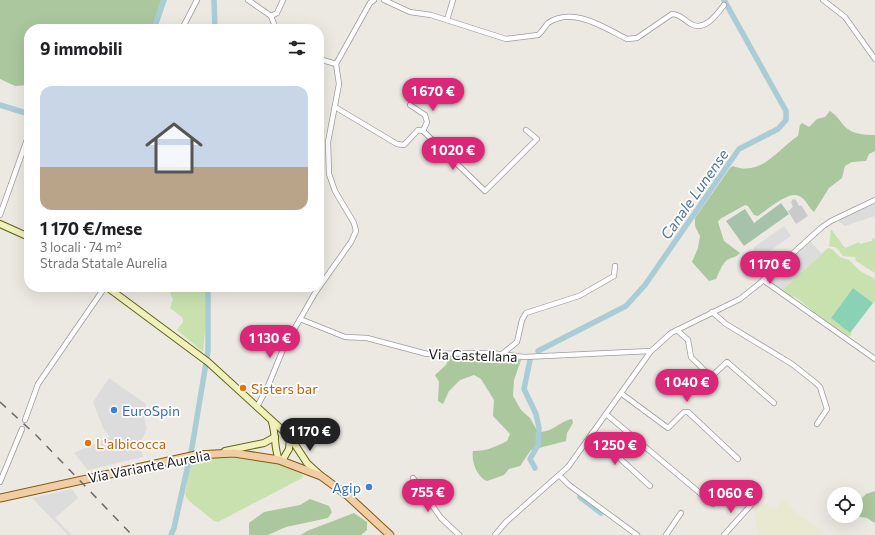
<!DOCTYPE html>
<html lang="it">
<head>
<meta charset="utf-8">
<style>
	body { margin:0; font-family:Commissioner,sans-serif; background:#f2f2f2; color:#202124; height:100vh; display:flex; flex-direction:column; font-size:15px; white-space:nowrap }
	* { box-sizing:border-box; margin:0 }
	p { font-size:13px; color:#757577 }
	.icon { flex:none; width:22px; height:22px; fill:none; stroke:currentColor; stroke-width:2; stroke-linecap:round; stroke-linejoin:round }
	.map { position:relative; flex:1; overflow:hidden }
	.details { position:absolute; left:24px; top:24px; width:300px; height:268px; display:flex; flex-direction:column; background:#fff; border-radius:16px; box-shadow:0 4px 16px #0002 }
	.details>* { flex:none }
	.controls { position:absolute; left:827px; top:487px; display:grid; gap:8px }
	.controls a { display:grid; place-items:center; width:36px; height:36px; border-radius:50%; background:#fff; box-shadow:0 4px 16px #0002; font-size:20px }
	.price { position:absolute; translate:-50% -34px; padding:0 9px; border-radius:14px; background:#db2777; color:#fff; font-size:13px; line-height:26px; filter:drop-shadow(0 1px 2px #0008) }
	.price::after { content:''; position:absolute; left:50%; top:24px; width:12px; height:9px; margin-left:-6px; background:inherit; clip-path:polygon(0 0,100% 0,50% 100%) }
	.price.current { background:#222; color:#fff }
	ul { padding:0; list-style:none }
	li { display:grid; align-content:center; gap:8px; height:212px; padding:0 16px }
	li+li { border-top:1px solid #e0e0e0 }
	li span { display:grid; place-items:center; height:124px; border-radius:12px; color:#555 }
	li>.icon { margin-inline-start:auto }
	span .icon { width:72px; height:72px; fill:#fffc; stroke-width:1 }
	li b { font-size:17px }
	h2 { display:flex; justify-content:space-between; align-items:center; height:48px; padding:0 16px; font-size:17px }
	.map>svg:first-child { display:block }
</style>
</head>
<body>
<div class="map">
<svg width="875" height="535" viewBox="0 0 875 535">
	<rect width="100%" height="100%" fill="#ece9e3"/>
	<polygon fill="#cacaca" points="793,199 796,200 799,206 801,205 808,216 796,224 788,211 793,207 791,202"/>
	<polygon fill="#e8e9d0" points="785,500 797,514 823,530 822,535 757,535 754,505 768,504 769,508 778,507 779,501"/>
	<g fill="#c9e1af">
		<polygon points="831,229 845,248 859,242 860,244 872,241 872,239 875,238 875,273 856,261 855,257 843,256 837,248 829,246"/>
		<polygon points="828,248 832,249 840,257 849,260 860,271 875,279 875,302 873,303 853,288 831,318 852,334 848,338 812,313 813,311 794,296 792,299 781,291"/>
		<polygon points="174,287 221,287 219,291 207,288 206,321 203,352 177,330 183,322 183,318 170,308 173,299 170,293"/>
		<path d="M209,458C239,457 277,457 303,475L302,478L218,522L214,521L189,501L185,495L190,463L193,461Z"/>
	</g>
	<g fill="#aac79d">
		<polygon points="0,0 161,0 152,29 29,29 29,85 15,86 0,79"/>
		<path d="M830,111C836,115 837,117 841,122C849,134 862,135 875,135V151L869,154L866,161L852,162L845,166L842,178L829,188L814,212C808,207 806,199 799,196C789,190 767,210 758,216L754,215L748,206L745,205L720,219L718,222L724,241L740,253C736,258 730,257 726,261C721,266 719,273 716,279L709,281L692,262L698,248L700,236L695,226V218L730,168L733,166C761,177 777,150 798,136L800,125L802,123L809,127L817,119L825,117Z"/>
		<path d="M453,356L497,357L521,360L514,380L513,396L521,410L530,418L538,432C555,432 559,421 572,419L573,423L567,433L566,441L531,450L520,466L509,469L504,475L487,481C477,477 471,461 473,451C487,451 495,447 507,441L510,434L493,416L494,400L481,379L474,375L460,380L449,391L443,404L438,401L439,382L435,375L446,365L449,358Z"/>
		<polygon points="875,491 875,523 867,518 856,516 856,504 866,494"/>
		<polygon points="310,499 329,506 332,512 328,518 286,527 268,535 249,535 249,523 264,512 300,505"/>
		<polygon points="354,513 367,522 367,530 361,535 301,535 307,531"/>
	</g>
	<polygon fill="#a7c2ab" points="781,203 789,214 744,246 726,221 745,209 754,223"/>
	<polygon fill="#8ad2b5" points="853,288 873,303 850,333 831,318"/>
	<g fill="#dcdcdc">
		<polygon points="875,202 875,216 845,226 838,221"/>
		<polygon points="784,226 791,236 755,261 754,247"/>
		<polygon points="811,242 822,254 781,291 770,282 770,279"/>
		<polygon points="109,378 146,404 143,414 147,429 142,439 139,441 143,457 88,470 74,453 110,437 104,430 93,402"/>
		<polygon points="72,489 78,498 55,518 72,535 68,535 32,498"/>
	</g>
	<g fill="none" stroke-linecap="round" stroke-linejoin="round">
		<g stroke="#a9ccd5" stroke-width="5.5">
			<polyline points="214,0 215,29"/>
			<polyline points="154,29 164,0"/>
			<polyline points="0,105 29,114"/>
			<polyline points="538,351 626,306 645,285 739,149 778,129 786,120 786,111 724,0"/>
			<polyline points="530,360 524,389 536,414 539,428 538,445 530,459 535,468"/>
			<polyline points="580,497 601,513"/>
			<polyline points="171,535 174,528 192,447 208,351 208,287"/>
		</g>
		<g stroke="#9d9d9d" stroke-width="6">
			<g id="street">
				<polyline points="248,0 271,16 276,29"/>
				<path d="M384,0L410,12L431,15L506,39L538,35C542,32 545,26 548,23C573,6 605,28 627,39L637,38L672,14C680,14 684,20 691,24C705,32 717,14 724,5"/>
				<polyline points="823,0 845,17 875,59"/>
				<polyline points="271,16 277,13 283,0"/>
				<polyline points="447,20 453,0"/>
				<polyline points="182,29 197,0"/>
				<polyline points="319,59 336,64"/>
				<polyline points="410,105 425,115 427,122 423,131"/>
				<polyline points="335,107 397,144 404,145 418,130 423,131 485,191 537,139 526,130"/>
				<polyline points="0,215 29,134"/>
				<polyline points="763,280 875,359"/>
				<polyline points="712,312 726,324 792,364 816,383 820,387 827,409 817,424"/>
				<polyline points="300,319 345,337 367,338 427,354 491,353 524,357 651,351"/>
				<polyline points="677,330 688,340 691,357 709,375 713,375 727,362 774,403"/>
				<polyline points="502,354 517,342 522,320 526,313 579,296 614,276 615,266"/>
				<polyline points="622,394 668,428 684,412 688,412 738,459"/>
				<polyline points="257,407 268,386 284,347 315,293 351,242 356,231 354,223 335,191 329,174 328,142 339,84 336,64 370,3 374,0"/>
				<polyline points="606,414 713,504"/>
				<polyline points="25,420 38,384 105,287"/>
				<polyline points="592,433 650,486"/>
				<polyline points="560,476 569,485 637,535"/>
				<polyline points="413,478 441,518 459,535"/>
				<polyline points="0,482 22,429"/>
				<polyline points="495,535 506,522 568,467 651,351 658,345 671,333 740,299 759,284 822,227 831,221 875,200"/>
				<polyline points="666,535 681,513"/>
				<polyline points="724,535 751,505"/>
			</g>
		</g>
		<g stroke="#5e6512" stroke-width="8">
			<g id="secondary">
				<polyline points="0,224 29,237"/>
				<polyline points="107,287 208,362 290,437 307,463 319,474"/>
				<path d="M272,422C276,435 274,448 279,460"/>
				<polyline points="225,451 264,443 275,437"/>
				<polyline points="282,461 289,449 290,437"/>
			</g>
		</g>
		<g stroke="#835a12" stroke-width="9">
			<polyline id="primary" points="0,498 196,455 234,453 279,460 321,476 348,496 390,535"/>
		</g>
		<use href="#street" stroke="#fff" stroke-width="4.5"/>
		<use href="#secondary" stroke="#f0f1bd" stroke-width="6"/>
		<use href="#primary" stroke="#f0cda5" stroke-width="7"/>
		<polyline stroke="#6a6a6a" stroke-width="1.5" stroke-dasharray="8 8" stroke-linecap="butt" points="0,402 37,436 132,535"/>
	</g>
	<g fill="#e8710a" stroke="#fff" stroke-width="1.5">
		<circle cx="243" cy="388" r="4"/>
		<circle cx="88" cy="443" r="4"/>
	</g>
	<g fill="#3f7fe0" stroke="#fff" stroke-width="1.5">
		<circle cx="114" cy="410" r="4"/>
		<circle cx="369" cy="487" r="4"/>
	</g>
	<g text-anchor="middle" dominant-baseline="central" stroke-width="3.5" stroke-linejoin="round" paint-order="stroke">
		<g font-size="14" fill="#1c1c1c" stroke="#fff">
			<text transform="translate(473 355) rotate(2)">Via Castellana</text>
			<text transform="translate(149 466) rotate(-11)">Via Variante Aurelia</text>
		</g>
		<g font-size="14" fill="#c56008" stroke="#fff" text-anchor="start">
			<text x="251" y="388">Sisters bar</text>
			<text x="96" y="443">L'albicocca</text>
		</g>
		<g font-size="14" fill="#366cbe" stroke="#fff" text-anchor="start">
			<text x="122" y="410">EuroSpin</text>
			<text x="361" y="487" text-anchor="end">Agip</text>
		</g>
		<g font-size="15" font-style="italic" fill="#527799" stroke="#fff">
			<text transform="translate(694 194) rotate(-55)">Canale Lunense</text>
		</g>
	</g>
</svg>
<div class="controls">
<a><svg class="icon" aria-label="locate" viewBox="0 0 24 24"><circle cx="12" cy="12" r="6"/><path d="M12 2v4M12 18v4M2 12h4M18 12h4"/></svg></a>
</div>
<b class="price" style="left:433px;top:112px">1 670 €</b>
<b class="price" style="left:453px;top:171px">1 020 €</b>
<b class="price" style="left:770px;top:285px">1 170 €</b>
<b class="price" style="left:270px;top:359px">1 130 €</b>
<b class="price" style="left:687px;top:403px">1 040 €</b>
<b class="price current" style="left:310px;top:452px">1 170 €</b>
<b class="price" style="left:615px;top:466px">1 250 €</b>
<b class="price" style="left:428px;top:513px">755 €</b>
<b class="price" style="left:731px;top:514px">1 060 €</b>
<section class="details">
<h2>9 immobili<svg class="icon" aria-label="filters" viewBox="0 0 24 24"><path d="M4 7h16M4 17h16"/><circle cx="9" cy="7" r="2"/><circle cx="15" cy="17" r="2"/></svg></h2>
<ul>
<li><span style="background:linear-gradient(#c9d6e8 65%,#b9a48a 0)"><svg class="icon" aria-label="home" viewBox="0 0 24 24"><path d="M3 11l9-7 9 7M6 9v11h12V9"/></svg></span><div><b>1 170 €/mese</b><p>3 locali · 74 m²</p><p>Strada Statale Aurelia</p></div></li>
</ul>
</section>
</div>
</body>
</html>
